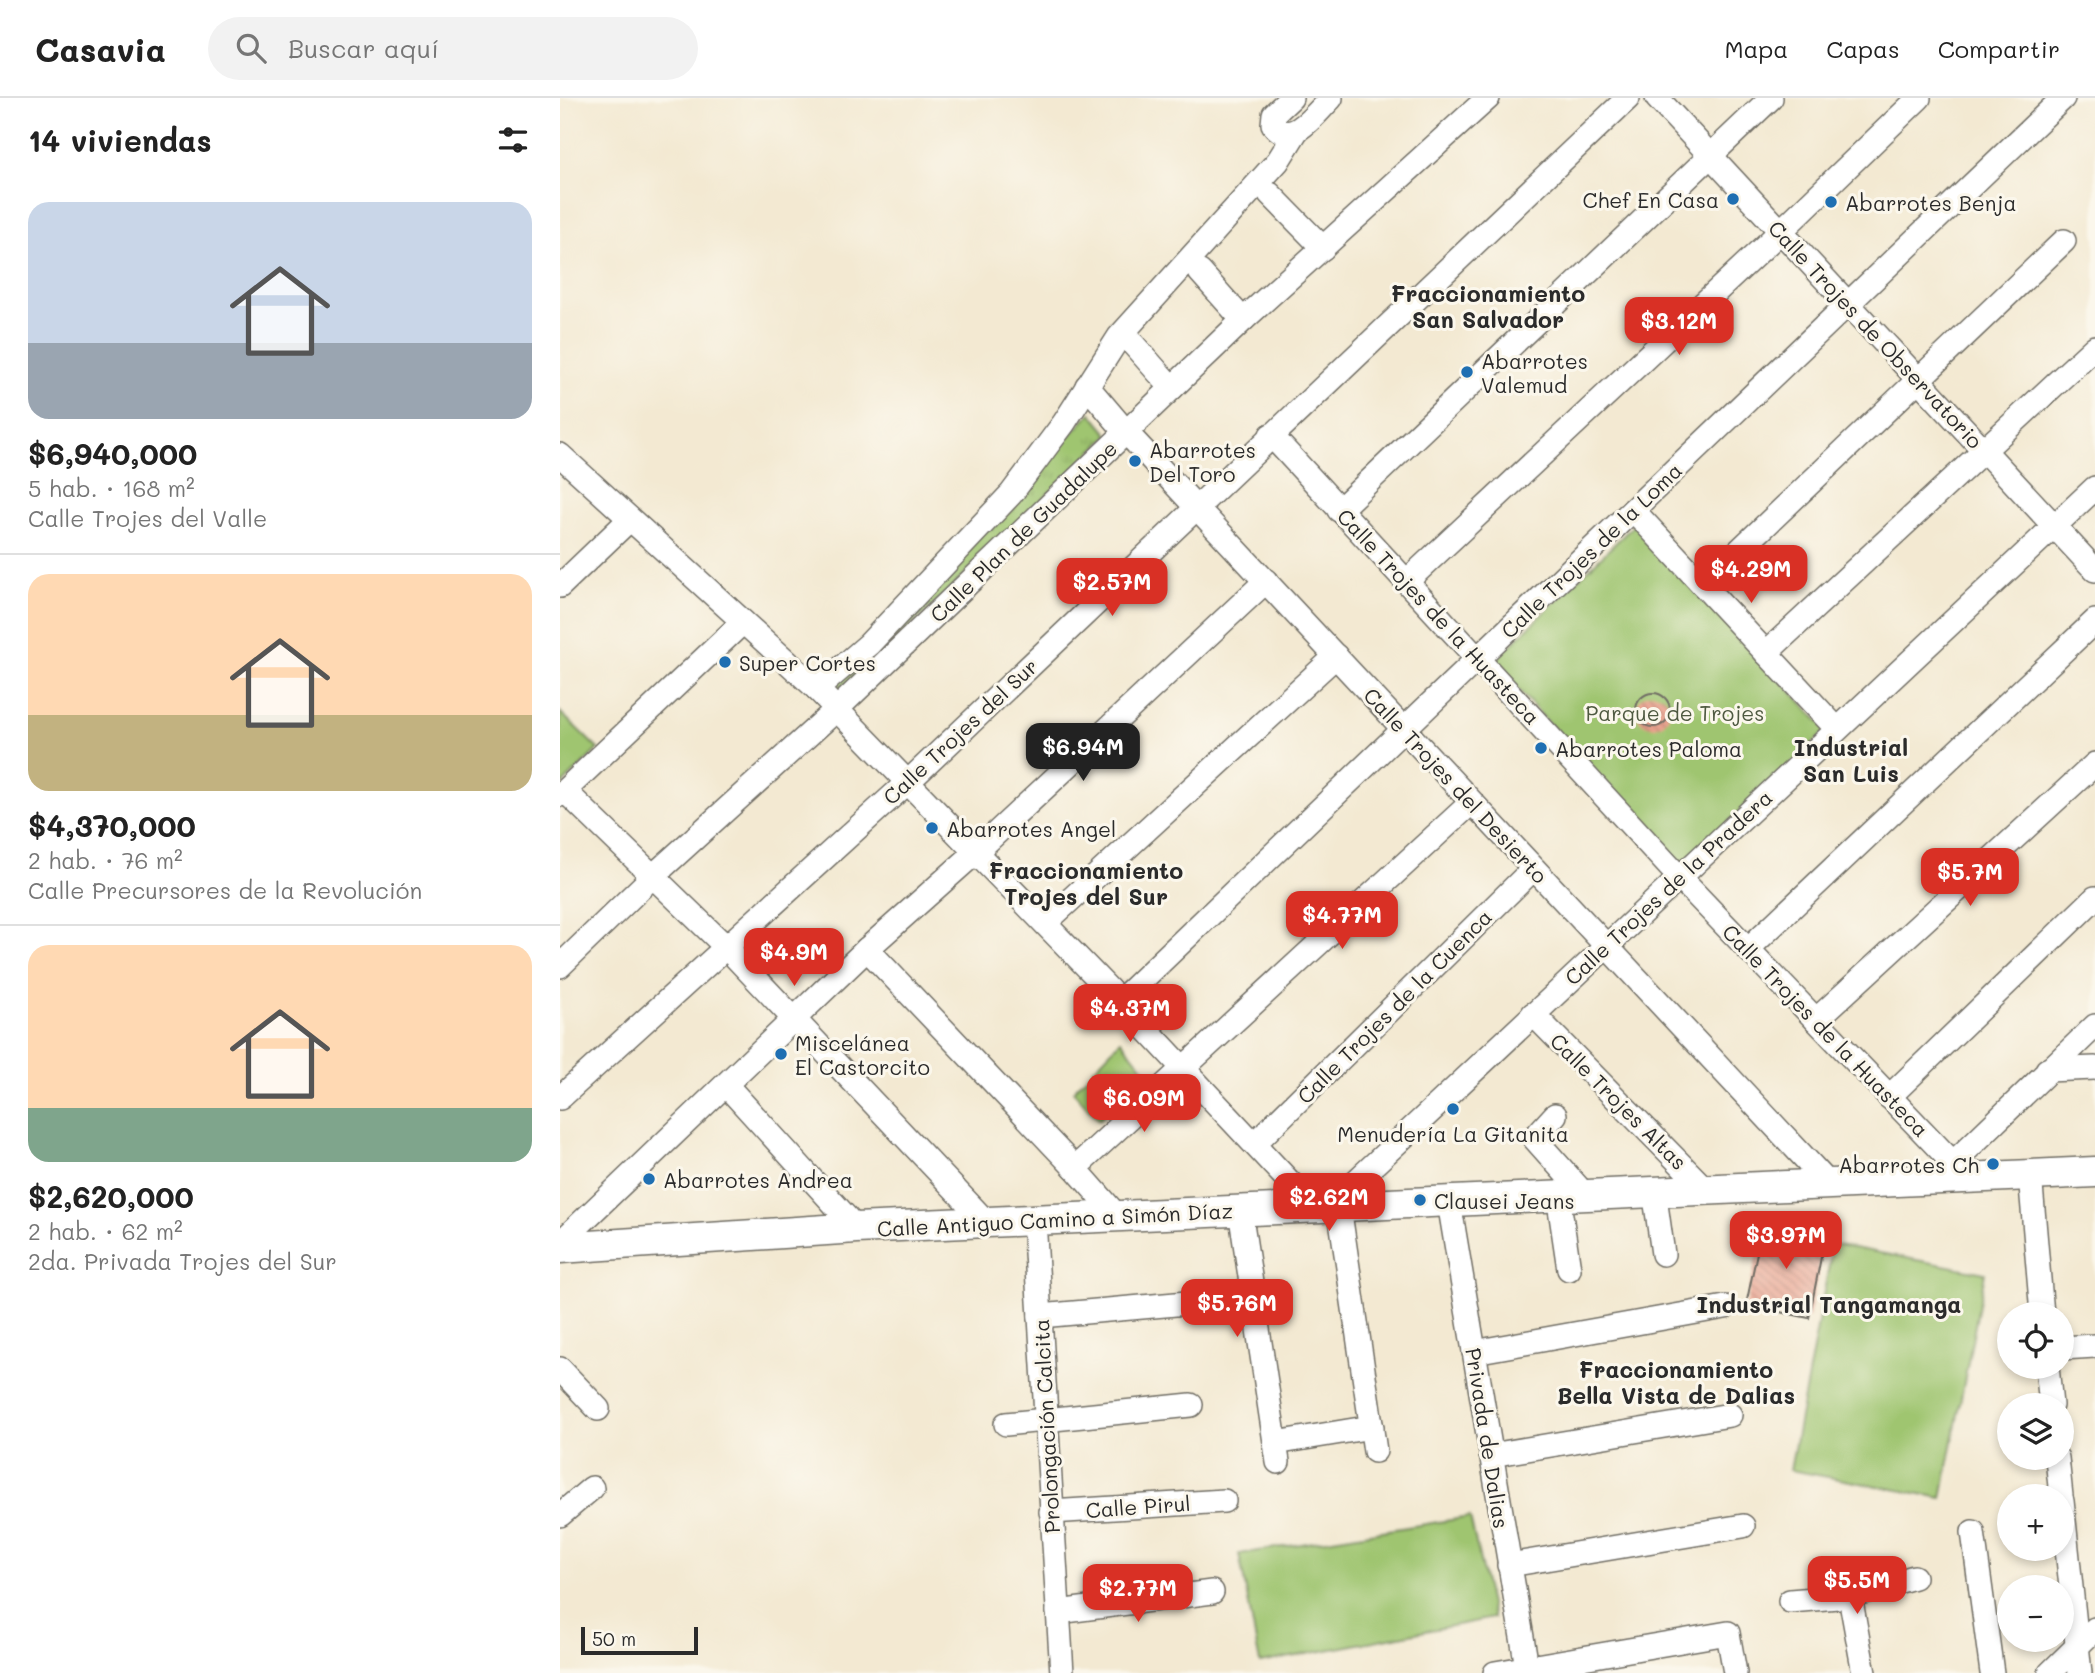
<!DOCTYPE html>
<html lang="es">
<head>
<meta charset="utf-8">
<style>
	body { margin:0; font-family:Mali,sans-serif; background:#f2f2f2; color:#222; height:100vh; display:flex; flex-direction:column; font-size:26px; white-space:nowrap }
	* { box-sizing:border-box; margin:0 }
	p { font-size:23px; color:#767676 }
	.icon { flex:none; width:38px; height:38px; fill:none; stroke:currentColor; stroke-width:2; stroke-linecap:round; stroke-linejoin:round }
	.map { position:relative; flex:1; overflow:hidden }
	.side { display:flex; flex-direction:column; background:#fff; width:560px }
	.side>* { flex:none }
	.buttons { position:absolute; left:1437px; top:1204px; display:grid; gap:14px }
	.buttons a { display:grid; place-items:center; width:77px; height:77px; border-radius:50%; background:#fff; box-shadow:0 4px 10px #0003; font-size:35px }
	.scale { position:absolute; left:21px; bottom:18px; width:117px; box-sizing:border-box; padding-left:7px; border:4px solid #2b2b2b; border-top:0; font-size:19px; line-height:24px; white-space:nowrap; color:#2b2b2b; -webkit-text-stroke:5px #fbf7ec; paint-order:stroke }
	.price { position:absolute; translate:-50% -60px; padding:0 16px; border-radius:14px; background:#d93025; color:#fff; font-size:23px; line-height:46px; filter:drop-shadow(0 2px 4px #0008) }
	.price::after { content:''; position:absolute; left:50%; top:42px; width:21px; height:16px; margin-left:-10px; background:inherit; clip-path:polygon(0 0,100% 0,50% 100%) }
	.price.active { background:#222; color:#fff }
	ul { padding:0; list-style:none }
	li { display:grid; align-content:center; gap:14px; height:371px; padding:0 28px }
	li+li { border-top:2px solid #e0e0e0 }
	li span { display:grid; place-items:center; height:217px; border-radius:21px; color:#555 }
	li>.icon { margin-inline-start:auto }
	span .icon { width:126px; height:126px; fill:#fffc; stroke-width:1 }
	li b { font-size:30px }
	h2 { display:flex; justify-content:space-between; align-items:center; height:84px; padding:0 28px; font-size:30px }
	header { display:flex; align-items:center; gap:42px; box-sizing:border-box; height:98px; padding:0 35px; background:#fff; border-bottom:2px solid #e0e0e0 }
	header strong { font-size:33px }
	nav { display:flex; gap:38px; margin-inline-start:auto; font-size:24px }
	.search { width:490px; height:63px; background:#f2f2f2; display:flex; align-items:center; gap:18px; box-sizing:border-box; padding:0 24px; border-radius:38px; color:#767676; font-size:26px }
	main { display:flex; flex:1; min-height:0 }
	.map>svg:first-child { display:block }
</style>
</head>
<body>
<header>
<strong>Casavia</strong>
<div class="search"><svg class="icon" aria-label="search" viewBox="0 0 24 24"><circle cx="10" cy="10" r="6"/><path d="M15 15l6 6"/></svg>Buscar aquí</div>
<nav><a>Mapa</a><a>Capas</a><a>Compartir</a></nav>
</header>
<main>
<section class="side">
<h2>14 viviendas<svg class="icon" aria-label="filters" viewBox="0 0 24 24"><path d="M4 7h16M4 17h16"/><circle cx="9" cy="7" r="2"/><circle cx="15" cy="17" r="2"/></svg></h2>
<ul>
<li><span style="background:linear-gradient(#c9d6e8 65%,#9aa5b1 0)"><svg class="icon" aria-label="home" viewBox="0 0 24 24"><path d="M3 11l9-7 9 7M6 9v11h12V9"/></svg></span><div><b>$6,940,000</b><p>5 hab. · 168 m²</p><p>Calle Trojes del Valle</p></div></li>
<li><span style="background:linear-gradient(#ffd9b3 65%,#c2b280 0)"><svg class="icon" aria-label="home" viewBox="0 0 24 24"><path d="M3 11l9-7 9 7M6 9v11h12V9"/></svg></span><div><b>$4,370,000</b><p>2 hab. · 76 m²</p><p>Calle Precursores de la Revolución</p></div></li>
<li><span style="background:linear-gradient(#ffd9b3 75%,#7fa58c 0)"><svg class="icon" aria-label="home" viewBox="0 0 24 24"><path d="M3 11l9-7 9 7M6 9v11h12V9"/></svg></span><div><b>$2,620,000</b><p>2 hab. · 62 m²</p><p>2da. Privada Trojes del Sur</p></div></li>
</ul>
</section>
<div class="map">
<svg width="1535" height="1575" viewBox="0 0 1535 1575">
	<defs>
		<pattern id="grass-tufts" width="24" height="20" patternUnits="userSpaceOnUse" patternTransform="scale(1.75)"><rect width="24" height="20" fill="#9fc570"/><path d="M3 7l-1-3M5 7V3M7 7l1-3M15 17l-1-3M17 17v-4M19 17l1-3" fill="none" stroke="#89a961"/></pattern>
		<pattern id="building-back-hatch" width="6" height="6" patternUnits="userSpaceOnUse" patternTransform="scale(1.75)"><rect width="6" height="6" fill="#e89d89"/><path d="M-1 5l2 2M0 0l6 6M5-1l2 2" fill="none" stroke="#bc8070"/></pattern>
	</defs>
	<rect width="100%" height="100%" fill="#fbf7ec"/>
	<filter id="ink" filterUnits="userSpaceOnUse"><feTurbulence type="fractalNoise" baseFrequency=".0143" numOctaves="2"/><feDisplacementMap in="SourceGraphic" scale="14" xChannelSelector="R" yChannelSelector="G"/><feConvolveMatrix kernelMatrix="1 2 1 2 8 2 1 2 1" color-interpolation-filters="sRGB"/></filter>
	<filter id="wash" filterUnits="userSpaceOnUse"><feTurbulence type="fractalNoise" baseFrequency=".00686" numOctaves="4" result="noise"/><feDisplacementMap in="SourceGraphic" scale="28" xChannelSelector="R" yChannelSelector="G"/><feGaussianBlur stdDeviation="1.57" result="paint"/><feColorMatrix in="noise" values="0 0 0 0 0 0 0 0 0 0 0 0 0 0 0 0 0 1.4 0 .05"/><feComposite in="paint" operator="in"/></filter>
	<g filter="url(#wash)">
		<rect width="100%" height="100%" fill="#f3e9d2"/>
		<polygon fill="url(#grass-tufts)" stroke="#65784e" stroke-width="2" points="531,315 549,337 280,596 273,588"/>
		<g fill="#9fc570" stroke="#65784e" stroke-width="2">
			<polygon points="1076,425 1267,632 1120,769 933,564"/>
			<polygon points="0,614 38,651 0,689"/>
			<polygon points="561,942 588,976 539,1022 513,993"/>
			<polygon points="1273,1146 1425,1175 1382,1400 1230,1372"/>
			<polygon points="910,1419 933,1520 700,1565 679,1456"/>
		</g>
		<g id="blocks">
			<g fill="url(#building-back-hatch)">
				<circle cx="1093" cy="612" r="17"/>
				<polygon points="1217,1127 1265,1139 1249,1220 1186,1207 1202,1131 1215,1134"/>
			</g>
		</g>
	</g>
	<g filter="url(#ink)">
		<use href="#blocks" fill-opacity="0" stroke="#716e65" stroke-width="2"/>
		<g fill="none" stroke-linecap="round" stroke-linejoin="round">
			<g stroke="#716e65" stroke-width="26">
				<g id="minor">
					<path d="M731,0L714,16L713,26C731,51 757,14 771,0"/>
					<polyline points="1097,0 1535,472"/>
					<polyline points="710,96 763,150"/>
					<polyline points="640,174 683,222"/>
					<polyline points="573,246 612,290"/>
					<polyline points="527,288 566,334 1268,1085"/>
					<polyline points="711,337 1119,779 1393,1065"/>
					<polyline points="0,357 257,591 560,903 754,1110"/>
					<polyline points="779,412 1211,0"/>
					<polyline points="1073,412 1277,631"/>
					<polyline points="847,483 1221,133 1359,0"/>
					<polyline points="1143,487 1504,143"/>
					<polyline points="0,488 69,422"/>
					<polyline points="1206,555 1535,249"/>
					<polyline points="257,591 309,546 451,396 504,325 559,239 718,63 736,34"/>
					<polyline points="5,693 165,848 426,1124"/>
					<polyline points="0,697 183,524"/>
					<polyline points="485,825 776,558"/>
					<polyline points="307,851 515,1070 558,1119"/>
					<polyline points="1188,851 1535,523"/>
					<polyline points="0,868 93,778 277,611 683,222 928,0"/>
					<polyline points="560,903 1503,0"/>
					<polyline points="973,916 1144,1090"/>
					<polyline points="1256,922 1535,666"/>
					<polyline points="1487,972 1535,970"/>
					<polyline points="167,988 296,1130"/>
					<polyline points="1329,999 1535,800"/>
					<polyline points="0,1000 348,684 1068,0"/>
					<polyline points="995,1017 974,1040 1023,1095"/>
					<polyline points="695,1045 973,771"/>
					<polyline points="515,1070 911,705"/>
					<polyline points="1470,1076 1482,1216"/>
					<polyline points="1394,1079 1393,1065 1535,928"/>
					<polyline points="1094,1092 1103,1156"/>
					<polyline points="998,1097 1009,1171"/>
					<polyline points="889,1104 968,1575"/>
					<polyline points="680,1112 718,1364"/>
					<polyline points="474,1122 502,1575"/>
					<polyline points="0,1145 307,851 416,754 706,483"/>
					<polyline points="480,1218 627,1205"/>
					<polyline points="1502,1250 1535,1248"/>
					<polyline points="914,1254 1165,1209"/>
					<polyline points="1487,1269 1491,1307"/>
					<polyline points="0,1271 38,1311"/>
					<polyline points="446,1326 631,1307"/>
					<polyline points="715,1345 812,1329"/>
					<polyline points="815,1353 781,1122 780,1109 791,1088 1535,390"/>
					<polyline points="931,1357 1170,1317"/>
					<polyline points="1497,1360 1501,1398"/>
					<polyline points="1502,1403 1520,1575"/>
					<polyline points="491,1414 664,1403"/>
					<polyline points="0,1417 32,1390"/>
					<polyline points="1413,1434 1432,1575"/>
					<polyline points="949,1467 1183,1428"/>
					<polyline points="1290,1498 1304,1575"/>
					<polyline points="1230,1503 1290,1498 1354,1479"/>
					<polyline points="498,1514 652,1494"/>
					<polyline points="935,1575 1168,1535 1175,1575"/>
					<polyline points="1490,1575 1535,1531"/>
				</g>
			</g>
			<g stroke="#716e65" stroke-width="33">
				<polyline id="major" points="0,1150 296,1130 1535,1074"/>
			</g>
			<use href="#minor" stroke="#fff" stroke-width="23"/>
			<use href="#major" stroke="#fff" stroke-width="30"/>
		</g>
	</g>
	<g fill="#1f6fb2" stroke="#fbf7ec" stroke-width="2.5">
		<circle cx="1173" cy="101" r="7"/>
		<circle cx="1271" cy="104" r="7"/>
		<circle cx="907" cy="274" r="7"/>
		<circle cx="575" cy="363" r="7"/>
		<circle cx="165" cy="564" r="7"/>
		<circle cx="981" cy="650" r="7"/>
		<circle cx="372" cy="730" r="7"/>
		<circle cx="221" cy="956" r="7"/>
		<circle cx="893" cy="1011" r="7"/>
		<circle cx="1433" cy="1066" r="7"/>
		<circle cx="89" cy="1081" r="7"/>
		<circle cx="860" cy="1102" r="7"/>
	</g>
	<g text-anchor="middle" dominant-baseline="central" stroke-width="6" stroke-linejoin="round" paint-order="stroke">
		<g font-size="21" fill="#2b2b2b" stroke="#fbf7ec" text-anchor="start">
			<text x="1159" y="101" text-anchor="end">Chef En Casa</text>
			<text x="1285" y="104">Abarrotes Benja</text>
			<text x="921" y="262">Abarrotes<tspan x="921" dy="24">Valemud</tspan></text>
			<text x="589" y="351">Abarrotes<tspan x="589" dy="24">Del Toro</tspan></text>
			<text x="179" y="564">Super Cortes</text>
			<text x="995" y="650">Abarrotes Paloma</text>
			<text x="386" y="730">Abarrotes Angel</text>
			<text x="235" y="944">Miscelánea<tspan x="235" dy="24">El Castorcito</tspan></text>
			<text x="893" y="1035" text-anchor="middle">Menudería La Gitanita</text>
			<text x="1419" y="1066" text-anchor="end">Abarrotes Ch</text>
			<text x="103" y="1081">Abarrotes Andrea</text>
			<text x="874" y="1102">Clausei Jeans</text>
		</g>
		<g font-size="21" fill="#2b2b2b" stroke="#fbf7ec">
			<text transform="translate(1316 236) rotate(47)">Calle Trojes de Observatorio</text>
			<text transform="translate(463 433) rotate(-44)">Calle Plan de Guadalupe</text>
			<text transform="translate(1031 452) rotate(-44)">Calle Trojes de la Loma</text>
			<text transform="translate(879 518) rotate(47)">Calle Trojes de la Huasteca</text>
			<text transform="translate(400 633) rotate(-43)">Calle Trojes del Sur</text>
			<text transform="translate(896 687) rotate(47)">Calle Trojes del Desierto</text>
			<text transform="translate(1108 789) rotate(-43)">Calle Trojes de la Pradera</text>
			<text transform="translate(834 908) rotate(-45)">Calle Trojes de la Cuenca</text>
			<text transform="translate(1266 932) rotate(46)">Calle Trojes de la Huasteca</text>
			<text transform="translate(1059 1003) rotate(45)">Calle Trojes Altas</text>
			<text transform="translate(495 1121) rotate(-3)">Calle Antiguo Camino a Simón Díaz</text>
			<text transform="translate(486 1328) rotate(-93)">Prolongación Calcita</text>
			<text transform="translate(928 1340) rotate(81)">Privada de Dalias</text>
			<text transform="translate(578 1408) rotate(-4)">Calle Pirul</text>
		</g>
		<g font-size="21" fill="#4e5940" stroke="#fbf7ec">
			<text x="1115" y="614">Parque de Trojes</text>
		</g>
		<g font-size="23" font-weight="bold" fill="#2b2b2b" stroke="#fbf7ec">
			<text x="928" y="195">Fraccionamiento<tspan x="928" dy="26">San Salvador</tspan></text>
			<text x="1291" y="649">Industrial<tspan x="1291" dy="26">San Luis</tspan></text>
			<text x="526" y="772">Fraccionamiento<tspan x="526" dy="26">Trojes del Sur</tspan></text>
			<text x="1269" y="1206">Industrial Tangamanga</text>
			<text x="1116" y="1271">Fraccionamiento<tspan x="1116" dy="26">Bella Vista de Dalias</tspan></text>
		</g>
	</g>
</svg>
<div class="buttons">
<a><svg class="icon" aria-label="locate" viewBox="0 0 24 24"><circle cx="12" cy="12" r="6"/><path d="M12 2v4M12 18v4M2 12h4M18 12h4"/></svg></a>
<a><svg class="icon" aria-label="layers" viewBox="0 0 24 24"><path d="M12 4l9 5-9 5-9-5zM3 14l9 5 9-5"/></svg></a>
<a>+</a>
<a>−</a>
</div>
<div class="scale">50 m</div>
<b class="price" style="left:1119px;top:259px">$3.12M</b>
<b class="price" style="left:1191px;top:507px">$4.29M</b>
<b class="price" style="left:552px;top:520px">$2.57M</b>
<b class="price active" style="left:523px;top:685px">$6.94M</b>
<b class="price" style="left:1410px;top:810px">$5.7M</b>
<b class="price" style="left:782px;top:853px">$4.77M</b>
<b class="price" style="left:234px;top:890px">$4.9M</b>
<b class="price" style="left:570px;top:946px">$4.37M</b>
<b class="price" style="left:584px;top:1036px">$6.09M</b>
<b class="price" style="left:769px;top:1135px">$2.62M</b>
<b class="price" style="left:1226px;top:1173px">$3.97M</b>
<b class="price" style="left:677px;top:1241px">$5.76M</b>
<b class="price" style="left:1297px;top:1518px">$5.5M</b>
<b class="price" style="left:578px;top:1526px">$2.77M</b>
</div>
</main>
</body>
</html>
